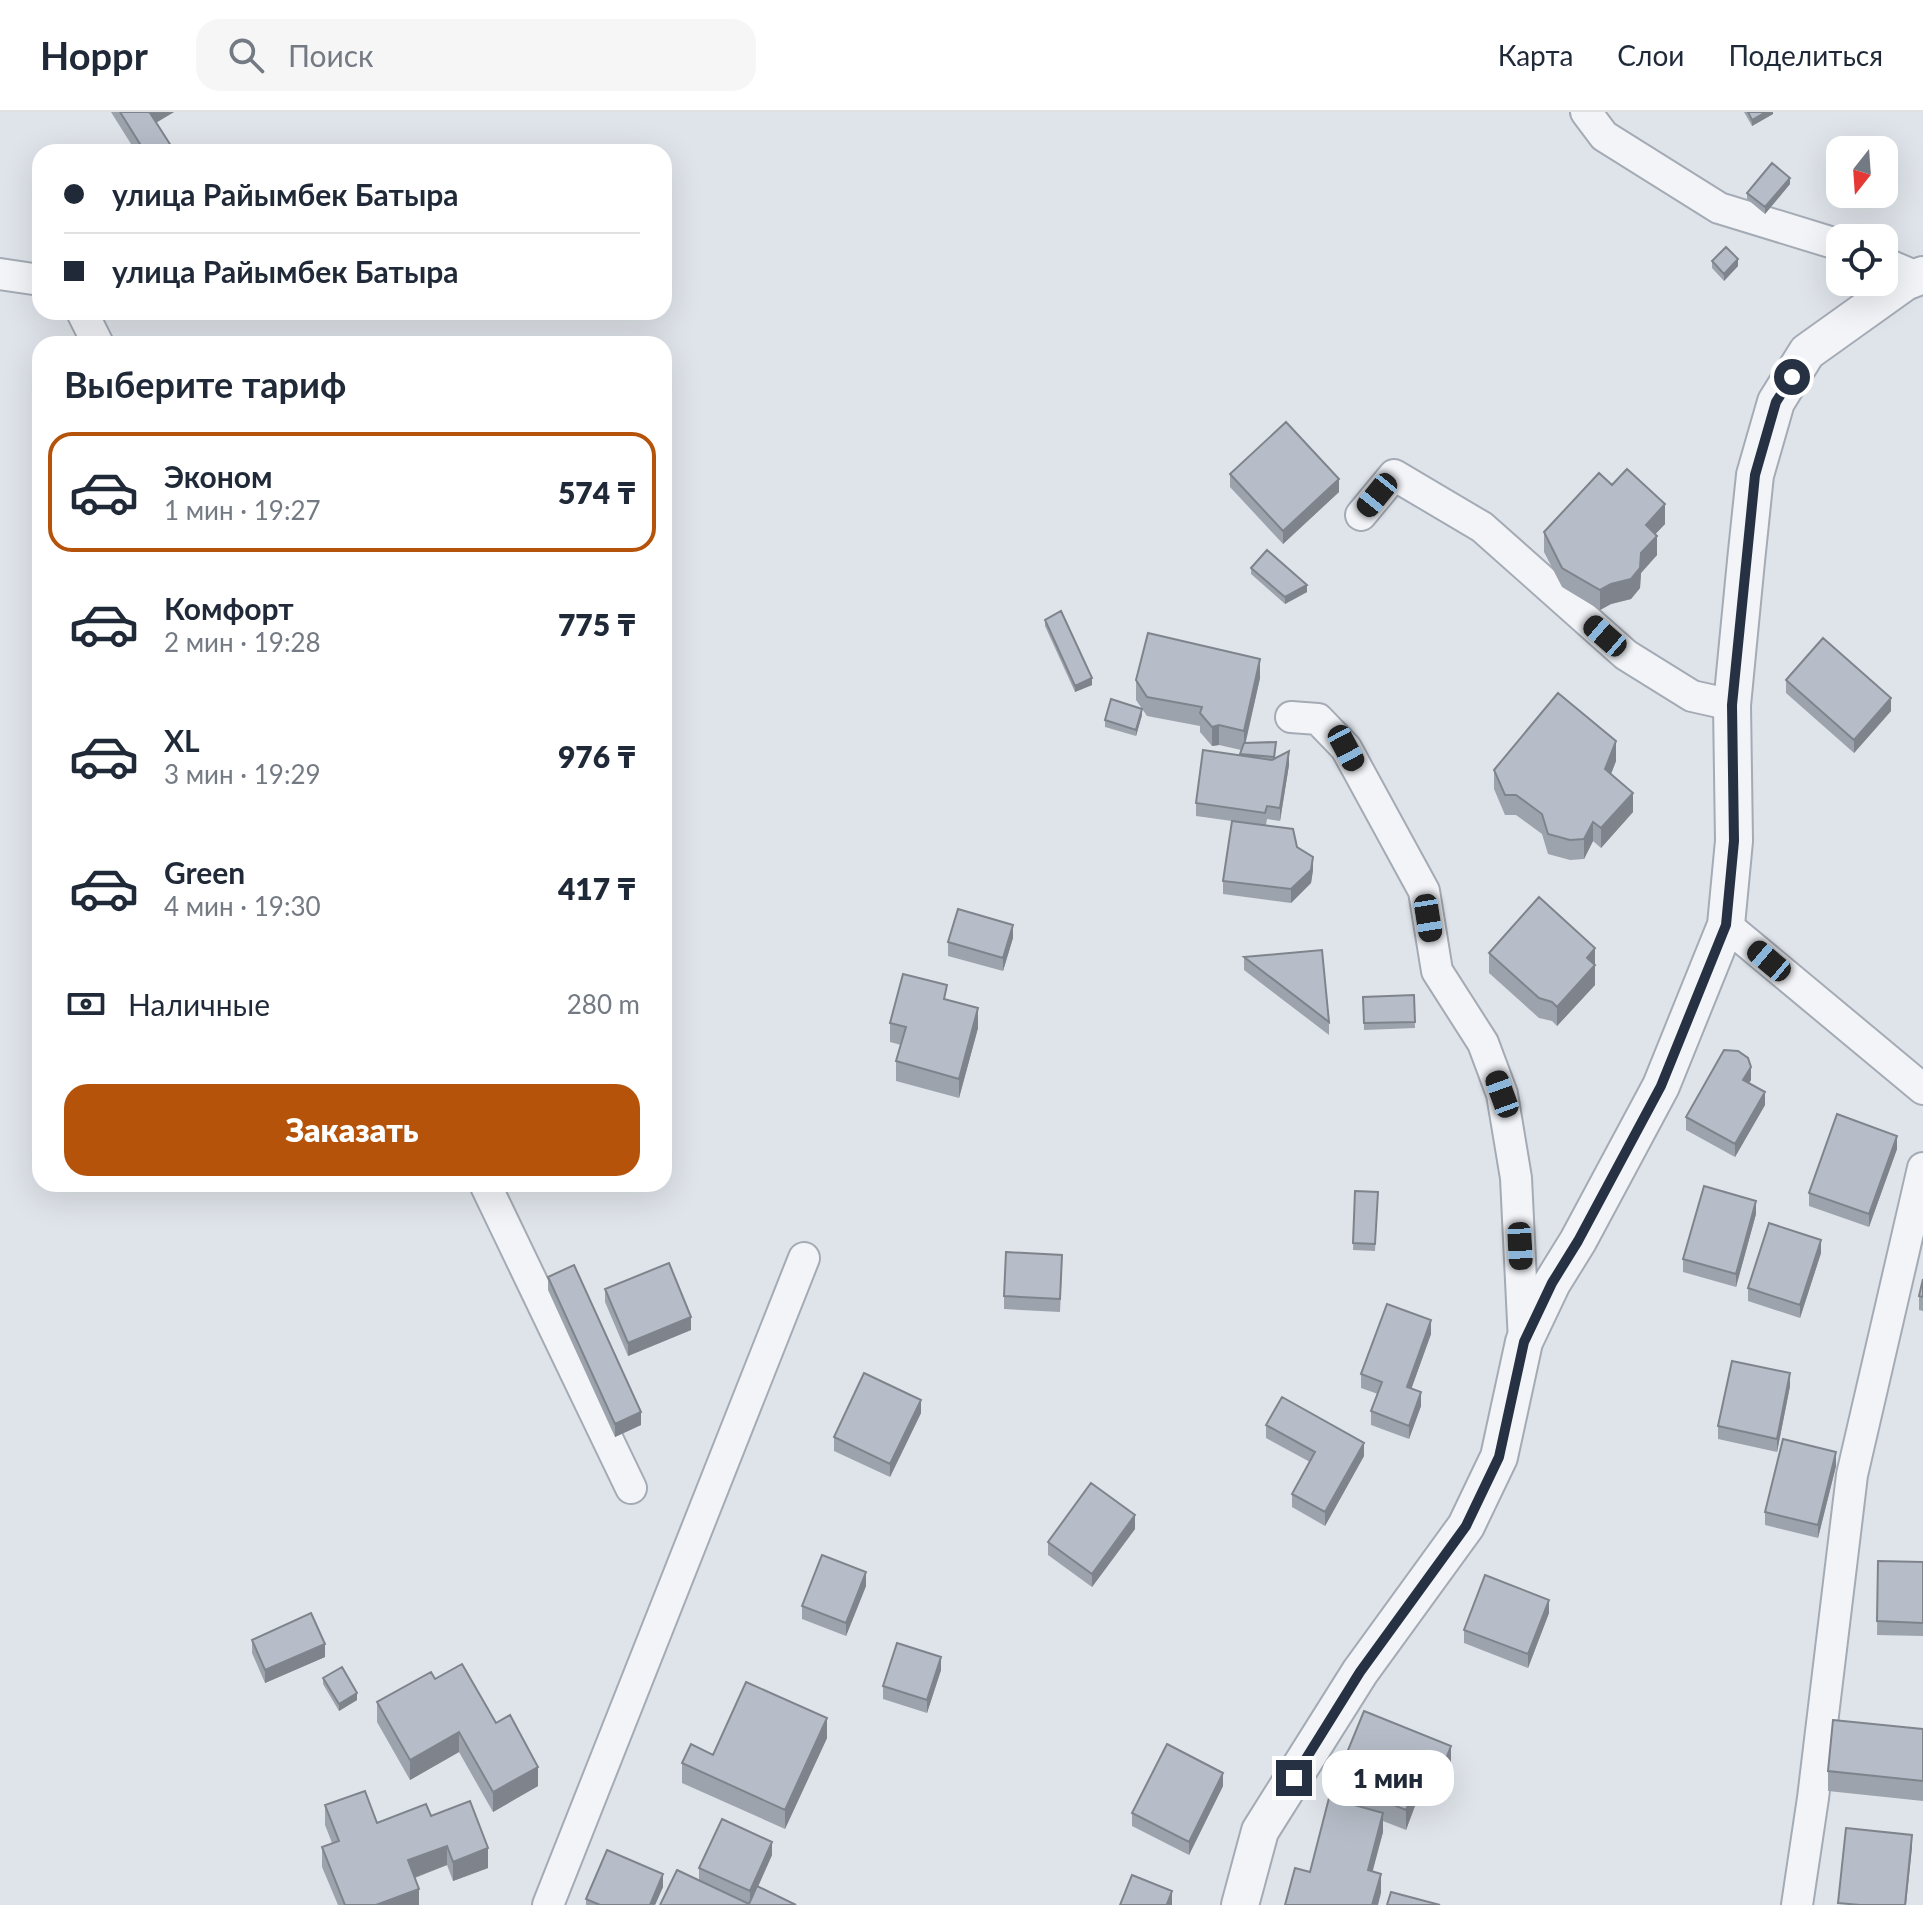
<!DOCTYPE html>
<html lang="ru">
<meta charset="utf-8">
<style>
:root{--surface:#fff;--page:#f6f6f7;--text:#1f2937;--muted:#747a83;--line:#e0e1e3;--accent:#b45309}
body{margin:0;font-family:Lato,sans-serif;background:var(--page);color:var(--text);height:100vh;display:flex;flex-direction:column;font-size:30px;white-space:nowrap}
*{box-sizing:border-box;margin:0}
p{font-size:26px;color:var(--muted)}
.icon{flex:none;width:44px;height:44px;fill:none;stroke:currentColor;stroke-width:2;stroke-linecap:round;stroke-linejoin:round}
.map{position:relative;flex:1;overflow:hidden}
.panel{position:absolute;left:32px;top:224px;width:640px;height:856px;display:flex;flex-direction:column;background:var(--surface);border-radius:24px;box-shadow:0 8px 32px #0002}
.panel>*{flex:none}
.guide{position:absolute;left:32px;top:32px;width:640px;height:176px;border-radius:24px;box-shadow:0 8px 32px #0002;display:grid;align-content:center;height:176px;padding:0 32px;background:var(--surface)}
.needle{width:52px;rotate:197deg}
.controls{position:absolute;left:1826px;top:24px;display:grid;gap:16px}
.controls a{display:grid;place-items:center;width:72px;height:72px;border-radius:16px;background:var(--surface);box-shadow:0 8px 32px #0002;font-size:40px}
.end{position:absolute;width:36px;height:36px;margin:-18px;border:10px solid #263243;background:#fff;box-shadow:0 0 0 4px #fff}
.from{border-radius:50%}
.bubble{position:absolute;height:56px;border-radius:24px;background:var(--surface);box-shadow:0 8px 32px #0002;font-size:26px;font-weight:800;line-height:56px;text-align:center}
.car{position:absolute;width:24px;height:48px;margin:-24px -12px;border-radius:10px;box-shadow:0 0 6px 2px #0007;background:linear-gradient(#222 24%,#8ab4d8 0 40%,#222 0 76%,#8ab4d8 0 86%,#222 0)}
.guide b{display:flex;align-items:center;gap:28px;height:76px;font-size:30px}
.guide b+b{border-top:2px solid var(--line)}
.guide i{width:20px;height:20px;background:var(--text)}
ul{padding:0;list-style:none}
li{display:flex;align-items:center;gap:24px;height:120px;margin:0 16px 12px;padding:0 16px;border:4px solid transparent;border-radius:24px}
li div{flex:1}
li b{display:block;font-size:30px}
li em{font-style:normal;font-weight:800}
li.selected{border-color:var(--accent)}
li>.icon{width:72px;height:72px;stroke-width:1.5}
h2{padding:0 32px;font-size:36px;line-height:96px}
.pay{display:flex;align-items:center;gap:20px;height:88px;padding:0 32px;font-size:30px}
.pay p{margin-inline-start:auto}
.button{display:flex;gap:16px;margin-top:auto;padding:16px 32px}
.button a{flex:1;height:92px;border-radius:24px;background:var(--accent);color:#fff;font-size:32px;font-weight:800;line-height:92px;text-align:center}
header{display:flex;align-items:center;gap:48px;box-sizing:border-box;height:112px;padding:0 40px;background:var(--surface);border-bottom:2px solid var(--line)}
header strong{font-size:38px}
nav{display:flex;gap:44px;margin-inline-start:auto;font-size:28px}
.search{width:560px;height:72px;background:var(--page);display:flex;align-items:center;gap:20px;box-sizing:border-box;padding:0 28px;border-radius:24px;color:var(--muted);font-size:30px}
.map>svg:first-child{display:block}
</style>
<header>
<strong>Hoppr</strong>
<div class="search"><svg class="icon" aria-label="search" viewBox="0 0 24 24"><circle cx="10" cy="10" r="6"/><path d="M15 15l6 6"/></svg>Поиск</div>
<nav><a>Карта</a><a>Слои</a><a>Поделиться</a></nav>
</header>
<div class="map">
<svg width="1923" height="1793" viewBox="0 0 1923 1793">
<rect width="100%" height="100%" fill="#dfe4ea"/>
<g fill="none" stroke-linecap="round" stroke-linejoin="round">
<g stroke="#a4abb5" stroke-width="34">
<path id="minor" d="M1586 0 1604 24 1719 96 1840 133
M1884 151 1917 165
M0 162 40 168
M82 200 98 232
M1361 403 1394 363 1482 415 1626 543 1692 584 1732 593
M1291 605 1318 607 1346 636 1424 779 1437 859 1483 931 1502 982 1516 1066 1524 1230
M1726 813 1923 977
M485 1072 631 1376
M548 1793 804 1146
M1797 1793 1813 1686 1852 1363 1923 1056"/>
</g>
<g stroke="#a4abb5" stroke-width="40">
<path id="tertiary" d="M1240 1793 1260 1719 1360 1560 1466 1414 1499 1345 1524 1230 1552 1171 1578 1129 1661 974 1726 813 1734 729 1732 593 1746 449 1755 363 1776 290 1807 240 1905 170 1923 163"/>
</g>
<use href="#minor" stroke="#f2f4f8" stroke-width="30"/>
<use href="#tertiary" stroke="#f2f4f8" stroke-width="36"/>
</g>
<path fill="#9da3ac" d="M111 0H174L156 11 175 40H136Z
M1744 0H1773V2L1752 14Z
M1790 72 1765 102 1747 87V81Z
M1712 149 1738 154 1724 169 1712 156Z
M1230 362 1339 380 1283 432 1230 375Z
M1612 373 1665 412 1655 422 1657 443 1641 461 1640 476 1631 487 1611 492 1600 498 1562 475 1544 440V420Z
M1251 456 1307 480 1285 492 1251 462Z
M1045 508 1092 573 1075 580 1045 514Z
M1260 566 1245 631 1276 630 1275 647 1289 653 1280 709 1267 707 1266 713 1297 735 1313 758 1311 771 1291 791 1223 782V769L1232 709 1196 704V691L1240 643 1241 638 1219 633 1212 634 1200 620V614L1147 604 1136 588V568Z
M1786 568 1891 599 1854 641 1786 581Z
M1142 603 1136 624 1105 615V608Z
M1616 649 1611 662 1633 700 1601 736 1593 729 1584 747 1570 748 1548 742 1542 722 1516 703H1505L1494 677V658Z
M1013 826 1003 859 948 844V830Z
M1595 836V873L1557 914 1552 909 1539 906 1489 861V841Z
M1244 845 1329 910V923L1244 858Z
M1414 883 1415 916 1364 918 1363 885Z
M947 888 978 916 959 986 896 969V949L901 933 890 930V911Z
M1751 968 1749 971 1765 993 1735 1045 1686 1018V1005Z
M1897 1037 1869 1115 1809 1094V1081Z
M1355 1079 1378 1080 1375 1139 1353 1138Z
M1756 1102 1736 1175 1683 1160V1147Z
M1821 1141 1800 1206 1748 1189V1176Z
M1062 1156 1060 1200 1004 1197V1184Z
M548 1165 641 1313 615 1325 548 1178Z
M1923 1167V1199L1919 1198V1184Z
M605 1177 691 1218 628 1244 605 1190Z
M1431 1222 1411 1277 1421 1294 1409 1327 1371 1313V1299L1378 1282 1361 1276V1262Z
M1790 1274 1777 1340 1718 1327V1314Z
M921 1301 890 1365 834 1339V1325Z
M1266 1313 1364 1344 1325 1414 1292 1395V1382L1310 1350 1266 1326Z
M1836 1354 1818 1426 1765 1413V1400Z
M1135 1417 1092 1475 1048 1443V1430Z
M1878 1449 1923 1450V1524L1877 1523Z
M866 1474 846 1524 802 1507V1494Z
M1549 1501 1528 1556 1464 1531V1518Z
M252 1528 325 1545 265 1571 252 1541Z
M941 1558 927 1601 883 1587V1574Z
M323 1566 357 1588 339 1599 323 1572Z
M435 1567 496 1611 538 1674 493 1700 459 1640 410 1668 377 1610V1590Z
M1923 1617V1689L1828 1679V1659Z
M827 1626 785 1717 682 1671V1651L713 1643Z
M1451 1634V1653L1440 1682 1422 1675 1406 1718 1383 1709V1720L1372 1759 1381 1781 1310 1760 1335 1688V1670Z
M1223 1674 1189 1743 1132 1714V1701Z
M325 1693 377 1711 431 1704 488 1756 453 1769 447 1753 415 1766 419 1793H338L322 1755V1735L332 1731 325 1713Z
M772 1743 758 1775 796 1793H660L699 1768V1756Z
M663 1775 655 1793H586V1787Z"/>
<path fill="#7f848c" d="M152 0H174L150 14V1Z
M1766 0H1773V2L1752 14V8Z
M1790 66V72L1765 102V95Z
M1738 147V154L1724 169V162Z
M144 200H157L144 206Z
M1339 367V380L1283 432V419Z
M1665 392V412L1646 432V413Z
M1657 424V443L1641 461 1640 476 1631 487 1611 492 1600 498V478L1641 441Z
M1307 473V480L1285 492V485Z
M1260 547V566L1244 638V619Z
M1092 566V573L1075 580V574Z
M1891 586V599L1854 641V628Z
M1142 597V603L1136 624V618Z
M1219 613V633L1212 634V615Z
M1616 629V649L1605 677V657Z
M1289 639V653L1280 709V696Z
M1633 681V700L1601 736V716Z
M1593 710V729L1584 747V727Z
M1313 745V758L1311 771 1291 791V777Z
M1013 813V826L1003 859V846Z
M1595 836V873L1557 914V895L1587 846Z
M978 896V916L959 986V967Z
M1751 955V968L1743 981V968Z
M1765 980V993L1735 1045V1032Z
M1897 1024V1037L1869 1115V1102Z
M1756 1089V1102L1736 1175V1162Z
M1821 1128V1141L1800 1206V1193Z
M691 1205V1218L628 1244V1231Z
M1431 1208V1222L1407 1289V1275Z
M1790 1261V1274L1777 1340V1327Z
M1421 1280V1294L1409 1327V1314Z
M921 1288V1301L890 1365V1352Z
M641 1300V1313L615 1325V1312Z
M1364 1331V1344L1325 1414V1400Z
M1836 1340V1354L1818 1426V1413Z
M1135 1403V1417L1092 1475V1462Z
M866 1460V1474L846 1524V1511Z
M1549 1488V1501L1528 1556V1542Z
M325 1532V1545L265 1571V1558Z
M941 1545V1558L927 1601V1588Z
M357 1581V1588L339 1599V1592Z
M827 1606V1626L785 1717V1698Z
M459 1620V1640L410 1668V1648Z
M1451 1634V1653L1440 1682V1662Z
M538 1655V1674L493 1700V1680Z
M1422 1655V1675L1406 1718V1698Z
M1223 1661V1674L1189 1743V1730Z
M1383 1701V1720L1368 1777V1758Z
M1912 1723V1736L1906 1793H1905Z
M772 1730V1743L750 1792V1779Z
M447 1734V1753L408 1768V1748Z
M488 1736V1756L453 1769V1750Z
M663 1762V1775L655 1793H650Z
M1381 1762V1781L1378 1793H1372Z
M419 1777V1793H376Z
M1172 1779V1793H1167Z"/>
<path fill="#b6bdc8" stroke="#7f848c" stroke-width="2" d="M120 0H152L150 1 175 40H145Z
M1748 0H1766L1752 8Z
M1772 51 1790 66 1765 95 1747 81Z
M1726 135 1738 147 1724 162 1712 149Z
M1286 310 1339 367 1283 419 1230 362Z
M1627 357 1665 392 1646 413 1657 424 1641 441 1640 456 1631 467 1611 472 1600 478 1562 456 1544 420 1599 361 1612 373Z
M1267 438 1307 473 1285 485 1251 456Z
M1061 499 1092 566 1075 574 1045 508Z
M1148 521 1260 547 1244 619 1219 613 1212 615 1200 601 1202 595 1147 585 1136 568Z
M1823 526 1891 586 1854 628 1786 568Z
M1558 581 1616 629 1605 657 1633 681 1601 716 1593 710 1584 727 1570 728 1548 722 1542 702 1516 683H1505L1494 658Z
M1111 587 1142 597 1136 618 1105 608Z
M1276 630 1274 645 1240 642 1244 631Z
M1203 638 1272 648 1289 639 1280 696 1267 694 1265 701 1196 691Z
M1232 709 1293 717 1297 735 1313 745 1311 758 1291 777 1223 769Z
M1539 785 1595 836 1587 846 1595 853 1557 895 1552 890 1539 886 1489 841Z
M958 797 1013 813 1003 846 948 830Z
M1322 838 1329 910 1244 845Z
M903 862 947 873 944 887 978 896 959 967 896 949 906 915 890 911Z
M1414 883 1415 910 1364 911 1363 885Z
M1724 938 1738 939 1748 946 1751 955 1743 968 1765 980 1735 1032 1686 1005Z
M1837 1002 1897 1024 1869 1102 1809 1081Z
M1704 1074 1756 1089 1736 1162 1683 1147Z
M1355 1079 1378 1080 1375 1132 1353 1131Z
M1769 1111 1821 1128 1800 1193 1748 1176Z
M1006 1140 1062 1143 1060 1187 1004 1184Z
M669 1151 691 1205 628 1231 605 1177Z
M574 1153 641 1300 615 1312 548 1165Z
M1923 1167V1185L1919 1184Z
M1387 1192 1431 1208 1407 1275 1421 1280 1409 1314 1371 1299 1382 1270 1361 1262Z
M1732 1249 1790 1261 1777 1327 1718 1314Z
M864 1261 921 1288 890 1352 834 1325Z
M1282 1285 1364 1331 1325 1400 1292 1382 1315 1340 1266 1313Z
M1783 1327 1836 1340 1818 1413 1765 1400Z
M1091 1371 1135 1403 1092 1462 1048 1430Z
M822 1443 866 1460 846 1511 802 1494Z
M1878 1449 1923 1450V1511L1877 1509Z
M1485 1463 1549 1488 1528 1542 1464 1518Z
M311 1501 325 1532 265 1558 252 1528Z
M897 1531 941 1545 927 1588 883 1574Z
M462 1552 496 1611 510 1603 538 1655 493 1680 459 1620 410 1648 377 1590 431 1560 435 1567Z
M342 1555 357 1581 339 1592 323 1566Z
M746 1570 827 1606 785 1698 682 1651 691 1632 713 1643Z
M1364 1599 1451 1634 1440 1662 1422 1655 1406 1698 1335 1670Z
M1833 1608 1923 1617V1669L1828 1659Z
M1167 1632 1223 1661 1189 1730 1132 1701Z
M365 1679 377 1711 426 1692 431 1704 470 1689 488 1736 453 1750 447 1734 408 1748 419 1777 376 1793H345L322 1735 339 1729 325 1693Z
M1329 1686 1383 1701 1368 1758 1381 1762 1372 1793H1285L1295 1756 1310 1760Z
M722 1707 772 1730 750 1779 699 1756Z
M1846 1716 1912 1723 1905 1793H1860L1838 1791Z
M607 1738 663 1762 650 1793H600L586 1787Z
M677 1758 749 1792 757 1774 796 1793H660Z
M1132 1763 1172 1779 1167 1792 1171 1793H1120Z
M1391 1780 1440 1793H1387Z"/>
<g fill="none" stroke-linecap="round" stroke-linejoin="round">
<path stroke="#263243" stroke-width="10" d="M1294 1666 1360 1560 1466 1414 1499 1345 1524 1230 1552 1171 1578 1129 1661 974 1726 813 1734 729 1732 593 1755 363 1776 290 1792 265"/>
</g>
</svg>
<div class="controls">
<a><svg class="needle" viewBox="-14 -14 28 28"><path d="M0-13l5 13h-10z" fill="#e53935"/><path d="M0 13l5-13h-10z" fill="#747a83"/></svg></a>
<a><svg class="icon" aria-label="locate" viewBox="0 0 24 24"><circle cx="12" cy="12" r="6"/><path d="M12 2v4M12 18v4M2 12h4M18 12h4"/></svg></a>
</div>
<i class="end from" style="left:1792px;top:265px"></i>
<i class="end" style="left:1294px;top:1666px"></i>
<div class="bubble" style="left:1322px;top:1638px;width:132px">1 мин</div>
<i class="car" style="left:1377px;top:383px;rotate:219deg"></i>
<i class="car" style="left:1605px;top:524px;rotate:311deg"></i>
<i class="car" style="left:1346px;top:636px;rotate:152deg"></i>
<i class="car" style="left:1428px;top:806px;rotate:171deg"></i>
<i class="car" style="left:1769px;top:849px;rotate:310deg"></i>
<i class="car" style="left:1502px;top:982px;rotate:340deg"></i>
<i class="car" style="left:1520px;top:1134px;rotate:177deg"></i>
<div class="guide">
<b><i class="from"></i>улица Райымбек Батыра</b>
<b><i></i>улица Райымбек Батыра</b>
</div>
<section class="panel">
<h2>Выберите тариф</h2>
<ul>
<li class="selected"><svg class="icon" aria-label="car" viewBox="0 0 24 24"><path d="M5 17H2v-5l4-1 3-4h7l3 4 3 1v5h-3M9 17h6M6 11h13"/><circle cx="7" cy="17" r="2"/><circle cx="17" cy="17" r="2"/></svg><div><b>Эконом</b><p>1 мин · 19:27</p></div><em>574 ₸</em></li>
<li><svg class="icon" aria-label="car" viewBox="0 0 24 24"><path d="M5 17H2v-5l4-1 3-4h7l3 4 3 1v5h-3M9 17h6M6 11h13"/><circle cx="7" cy="17" r="2"/><circle cx="17" cy="17" r="2"/></svg><div><b>Комфорт</b><p>2 мин · 19:28</p></div><em>775 ₸</em></li>
<li><svg class="icon" aria-label="car" viewBox="0 0 24 24"><path d="M5 17H2v-5l4-1 3-4h7l3 4 3 1v5h-3M9 17h6M6 11h13"/><circle cx="7" cy="17" r="2"/><circle cx="17" cy="17" r="2"/></svg><div><b>XL</b><p>3 мин · 19:29</p></div><em>976 ₸</em></li>
<li><svg class="icon" aria-label="car" viewBox="0 0 24 24"><path d="M5 17H2v-5l4-1 3-4h7l3 4 3 1v5h-3M9 17h6M6 11h13"/><circle cx="7" cy="17" r="2"/><circle cx="17" cy="17" r="2"/></svg><div><b>Green</b><p>4 мин · 19:30</p></div><em>417 ₸</em></li>
</ul>
<div class="pay"><svg class="icon" aria-label="cash" viewBox="0 0 24 24"><path d="M3 7h18v10H3z"/><circle cx="12" cy="12" r="2"/></svg>Наличные<p>280 m</p></div>
<div class="button"><a>Заказать</a></div>
</section>
</div>
